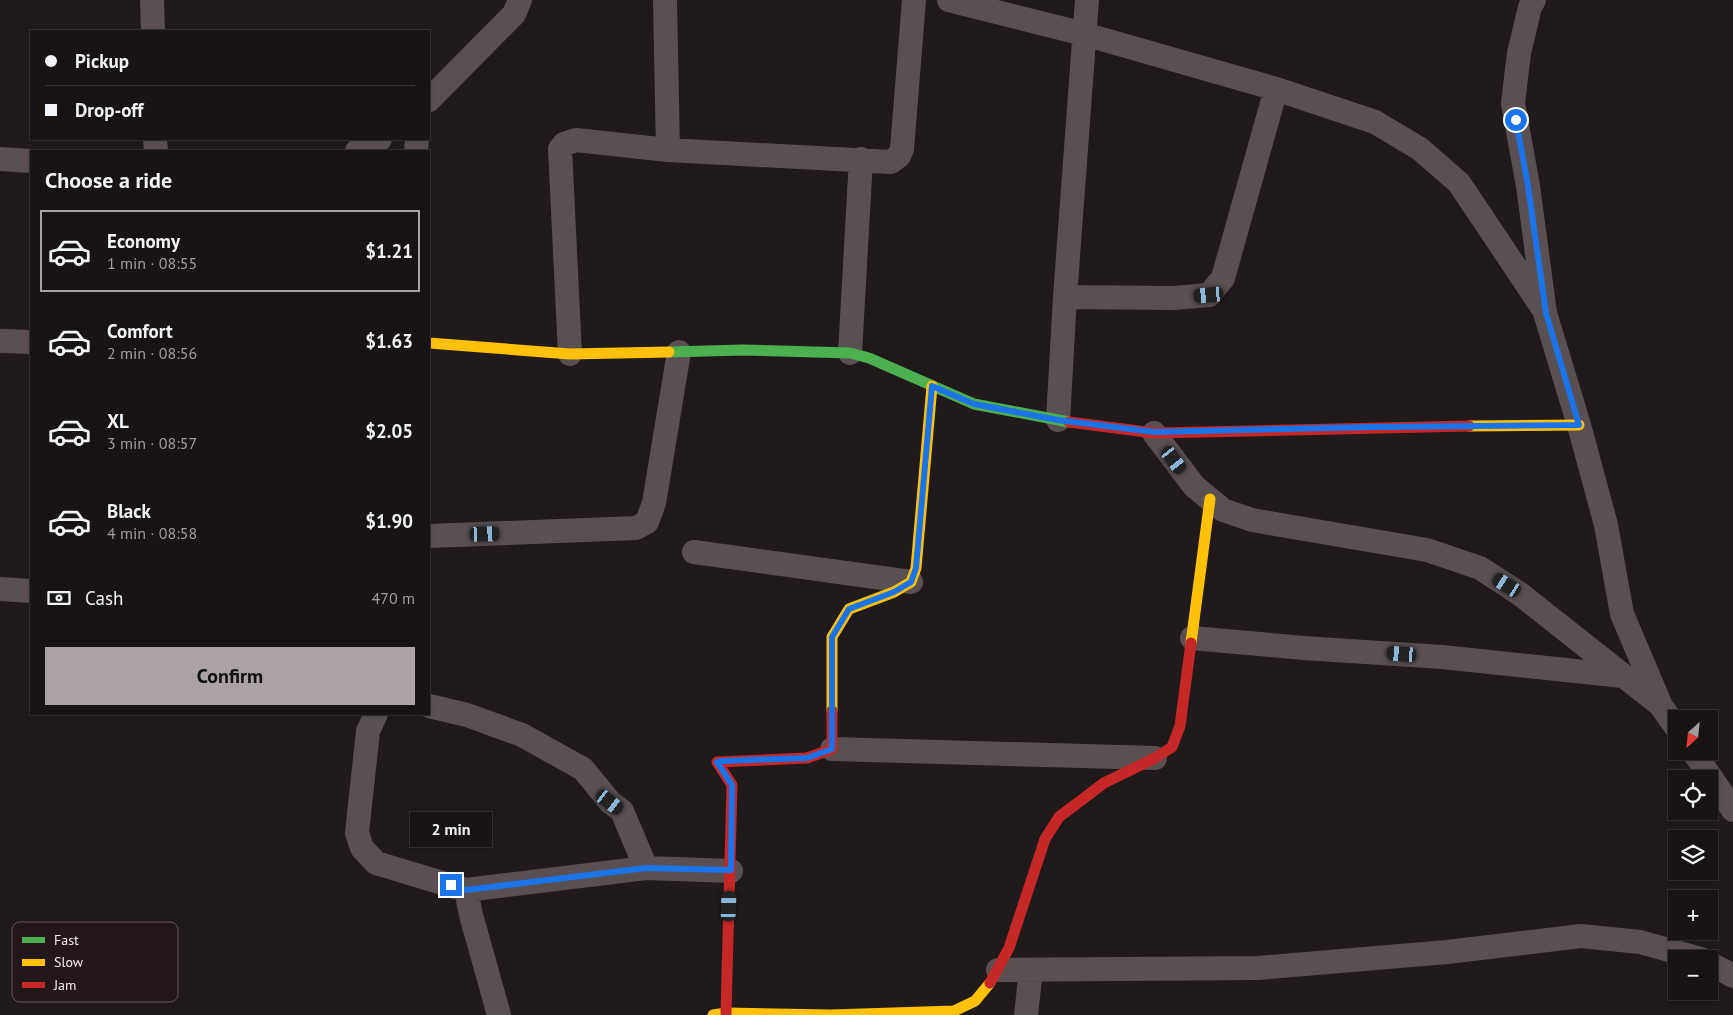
<!DOCTYPE html>
<meta charset="utf-8">
<style>
:root{--surface:#181414;--page:#252122;--text:#f1f3f6;--muted:#9f9ea0;--line:#363334;--accent:#aaa2a4}
body{margin:0;font-family:"PT Sans",sans-serif;background:var(--page);color:var(--text);height:100vh;display:flex;flex-direction:column;font-size:19px;white-space:nowrap}
*{box-sizing:border-box;margin:0}
p{font-size:16px;color:var(--muted)}
.icon{flex:none;width:28px;height:28px;fill:none;stroke:currentColor;stroke-width:2;stroke-linecap:round;stroke-linejoin:round}
.map{position:relative;flex:1;overflow:hidden}
.side{position:absolute;left:30px;top:150px;width:400px;height:565px;display:flex;flex-direction:column;background:var(--surface);border-radius:0px;box-shadow:0 1px 4px #0004,0 0 0 1px var(--line)}
.side>*{flex:none}
.guide{position:absolute;left:30px;top:30px;width:400px;height:110px;border-radius:0px;box-shadow:0 1px 4px #0004,0 0 0 1px var(--line);display:grid;align-content:center;height:110px;padding:0 15px;background:var(--surface)}
.needle{width:32px;rotate:207deg}
.buttons{position:absolute;left:1668px;top:710px;display:grid;gap:10px}
.buttons a{display:grid;place-items:center;width:50px;height:50px;border-radius:0px;background:var(--surface);box-shadow:0 1px 4px #0004,0 0 0 1px var(--line);font-size:25px}
.end{position:absolute;width:22px;height:22px;margin:-11px;border:6px solid #1a73e8;background:#fff;box-shadow:0 0 0 2px #fff}
.from{border-radius:50%}
.bubble{position:absolute;height:35px;border-radius:0px;background:var(--surface);box-shadow:0 1px 4px #0004,0 0 0 1px var(--line);font-size:16px;font-weight:800;line-height:35px;text-align:center}
.car{position:absolute;width:15px;height:30px;margin:-15px -8px;border-radius:6px;box-shadow:0 0 4px 1px #0007;background:linear-gradient(#222 24%,#8ab4d8 0 40%,#222 0 76%,#8ab4d8 0 86%,#222 0)}
.guide b{display:flex;align-items:center;gap:18px;height:48px;font-size:19px}
.guide b+b{border-top:1px solid var(--line)}
.guide i{width:12px;height:12px;background:var(--text)}
ul{padding:0;list-style:none}
li{display:flex;align-items:center;gap:15px;height:82px;margin:0 10px 8px;padding:0 5px;border:2px solid transparent;border-radius:0px}
li div{flex:1}
li b{display:block;font-size:19px}
li em{font-style:normal;font-weight:800}
li.active{border-color:var(--accent)}
li>.icon{width:45px;height:45px;stroke-width:1.5}
h2{padding:0 15px;font-size:22px;line-height:60px}
.pay{display:flex;align-items:center;gap:12px;height:55px;padding:0 15px;font-size:19px}
.pay p{margin-inline-start:auto}
.primary-button{display:flex;gap:10px;margin-top:auto;padding:10px 15px}
.primary-button a{flex:1;height:58px;border-radius:0px;background:var(--accent);color:#111;font-size:20px;font-weight:800;line-height:58px;text-align:center}
.map>svg:first-child{display:block}
</style>
<div class="map">
<svg width="1733" height="1015" viewBox="0 0 1733 1015">
<rect width="100%" height="100%" fill="#201a1b"/>
<g fill="none" stroke-linecap="round" stroke-linejoin="round">
<path stroke="#5a5052" stroke-width="24" d="M152 0 153 31
M665 0 668 150
M949 0 1084 34 1276 89 1375 122 1420 149 1459 183 1542 307
M1534 0 1530 7 1519 53 1513 103 1528 186 1545 313 1579 425 1606 525 1622 614 1661 706 1676 727
M429 100 514 14 520 0
M155 139 156 151
M357 151 380 139
M416 151 417 139
M0 159 31 161
M1065 297 1174 298 1209 295 1223 278 1276 89
M0 341 31 342
M850 353 861 159
M570 354 560 149 564 144 576 140 668 150 891 162 899 156 902 149 914 0
M1058 420 1065 297 1087 0
M1154 433 1194 486 1223 510 1252 520 1427 550 1480 568 1520 594 1658 703
M429 536 636 528 647 522 654 503 679 352
M694 552 911 582
M0 589 31 591
M1192 638 1304 648 1442 657 1623 676
M429 706 467 715 522 735 583 769 610 802 622 811 646 868
M376 714 368 731 357 833 362 848 376 863 466 890 646 868 731 871
M832 749 1155 758
M1693 751 1733 810
M466 890 471 915 499 1015
M1709 963 1733 976
M998 970 1258 968 1447 952 1581 936 1640 942 1701 959
M1026 1015 1031 970"/>
<path stroke="#4caf50" stroke-width="11" d="M669 352 743 350 850 353 869 358 974 404 1069 422"/>
<path stroke="#ffc107" stroke-width="11" d="M429 343 570 354 669 352
M1469 426 1579 425
M1191 643 1210 499
M832 711V637L849 609 894 592 911 582 916 568 932 386
M713 1015 726 1013 831 1015 954 1011 975 1001 990 983"/>
<path stroke="#c62828" stroke-width="11" d="M1069 422 1154 433 1469 426
M990 983 1009 948 1045 839 1059 817 1104 783 1155 758 1172 747 1180 726 1191 643
M726 1013 732 785 717 762 807 758 832 749V711"/>
</g>
<g fill="none" stroke-linecap="round" stroke-linejoin="round">
<path stroke="#1a73e8" stroke-width="6" d="M451 885 466 890 646 868 731 870 732 785 717 762 722 761 807 758 832 749V637L849 609 894 592 911 582 916 568 932 386 974 404 1058 420 1154 432 1373 427 1579 425 1546 313 1528 186 1516 120"/>
</g>
<rect x="12" y="922" width="166" height="80" rx="8" fill="#23171a" stroke="#625759" stroke-width="1"/>
<rect x="22" y="937" width="23" height="6" fill="#4caf50"/>
<rect x="22" y="959" width="23" height="7" fill="#ffc107"/>
<rect x="22" y="982" width="23" height="6" fill="#c62828"/>
<g font-size="14" fill="#f4ebed">
<text x="54" y="945">Fast</text>
<text x="54" y="967">Slow</text>
<text x="54" y="990">Jam</text>
</g>
</svg>
<div class="buttons">
<a><svg class="needle" viewBox="-14 -14 28 28"><path d="M0-13l5 13h-10z" fill="#e53935"/><path d="M0 13l5-13h-10z" fill="#9f9ea0"/></svg></a>
<a><svg class="icon" aria-label="locate" viewBox="0 0 24 24"><circle cx="12" cy="12" r="6"/><path d="M12 2v4M12 18v4M2 12h4M18 12h4"/></svg></a>
<a><svg class="icon" aria-label="layers" viewBox="0 0 24 24"><path d="M12 4l9 5-9 5-9-5zM3 14l9 5 9-5"/></svg></a>
<a>+</a>
<a>−</a>
</div>
<i class="end from" style="left:1516px;top:120px"></i>
<i class="end" style="left:451px;top:885px"></i>
<div class="bubble" style="left:410px;top:812px;width:82px">2 min</div>
<i class="car" style="left:1209px;top:295px;rotate:265deg"></i>
<i class="car" style="left:1174px;top:460px;rotate:143deg"></i>
<i class="car" style="left:485px;top:534px;rotate:88deg"></i>
<i class="car" style="left:1507px;top:585px;rotate:302deg"></i>
<i class="car" style="left:1402px;top:654px;rotate:274deg"></i>
<i class="car" style="left:610px;top:802px;rotate:128deg"></i>
<i class="car" style="left:729px;top:906px;rotate:2deg"></i>
<div class="guide">
<b><i class="from"></i>Pickup</b>
<b><i></i>Drop-off</b>
</div>
<section class="side">
<h2>Choose a ride</h2>
<ul>
<li class="active"><svg class="icon" aria-label="car" viewBox="0 0 24 24"><path d="M5 17H2v-5l4-1 3-4h7l3 4 3 1v5h-3M9 17h6M6 11h13"/><circle cx="7" cy="17" r="2"/><circle cx="17" cy="17" r="2"/></svg><div><b>Economy</b><p>1 min · 08:55</p></div><em>$1.21</em></li>
<li><svg class="icon" aria-label="car" viewBox="0 0 24 24"><path d="M5 17H2v-5l4-1 3-4h7l3 4 3 1v5h-3M9 17h6M6 11h13"/><circle cx="7" cy="17" r="2"/><circle cx="17" cy="17" r="2"/></svg><div><b>Comfort</b><p>2 min · 08:56</p></div><em>$1.63</em></li>
<li><svg class="icon" aria-label="car" viewBox="0 0 24 24"><path d="M5 17H2v-5l4-1 3-4h7l3 4 3 1v5h-3M9 17h6M6 11h13"/><circle cx="7" cy="17" r="2"/><circle cx="17" cy="17" r="2"/></svg><div><b>XL</b><p>3 min · 08:57</p></div><em>$2.05</em></li>
<li><svg class="icon" aria-label="car" viewBox="0 0 24 24"><path d="M5 17H2v-5l4-1 3-4h7l3 4 3 1v5h-3M9 17h6M6 11h13"/><circle cx="7" cy="17" r="2"/><circle cx="17" cy="17" r="2"/></svg><div><b>Black</b><p>4 min · 08:58</p></div><em>$1.90</em></li>
</ul>
<div class="pay"><svg class="icon" aria-label="cash" viewBox="0 0 24 24"><path d="M3 7h18v10H3z"/><circle cx="12" cy="12" r="2"/></svg>Cash<p>470 m</p></div>
<div class="primary-button"><a>Confirm</a></div>
</section>
</div>
